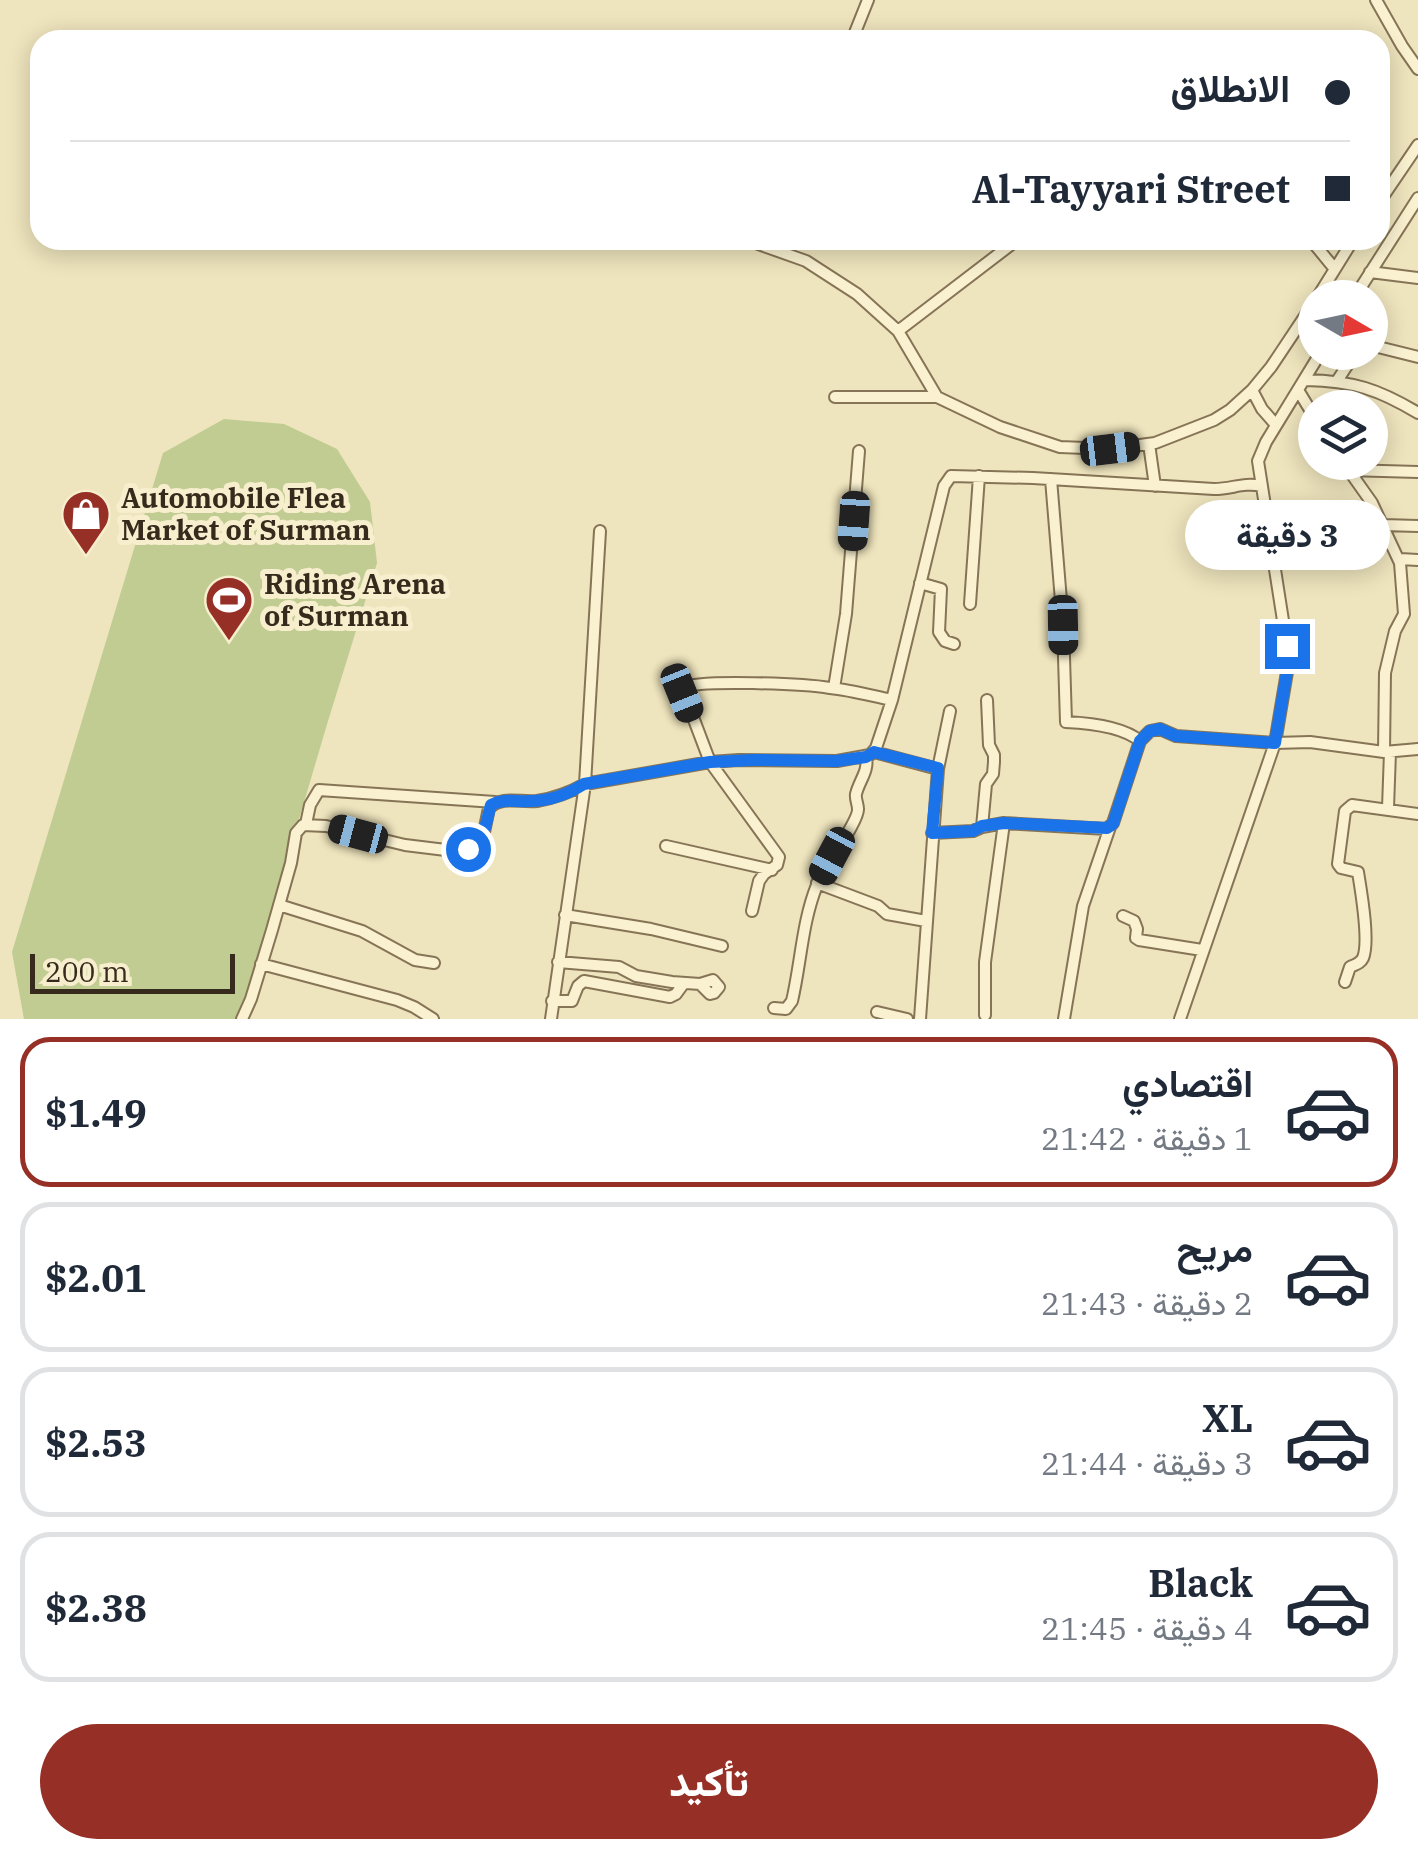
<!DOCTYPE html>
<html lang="ar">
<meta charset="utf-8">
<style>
:root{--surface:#fff;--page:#f6f6f7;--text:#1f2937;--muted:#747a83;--line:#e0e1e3;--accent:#962f25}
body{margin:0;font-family:"IBM Plex Serif",Vazirmatn,serif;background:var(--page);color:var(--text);direction:rtl;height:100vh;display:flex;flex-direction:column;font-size:38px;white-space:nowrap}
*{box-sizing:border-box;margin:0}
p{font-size:32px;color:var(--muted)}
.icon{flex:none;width:55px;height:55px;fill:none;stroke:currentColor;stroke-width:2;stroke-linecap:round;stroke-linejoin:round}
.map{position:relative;height:1019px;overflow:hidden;direction:ltr}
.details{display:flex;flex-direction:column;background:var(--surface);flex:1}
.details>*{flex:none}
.hud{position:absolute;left:30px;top:30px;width:1360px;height:220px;border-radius:30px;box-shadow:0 5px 25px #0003;direction:rtl;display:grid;align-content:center;height:220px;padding:0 40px;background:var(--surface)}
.needle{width:65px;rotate:99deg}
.buttons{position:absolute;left:1298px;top:280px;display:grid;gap:20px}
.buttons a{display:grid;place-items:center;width:90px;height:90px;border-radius:50%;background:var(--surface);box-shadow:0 5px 25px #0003;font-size:50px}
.scale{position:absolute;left:30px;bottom:25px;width:205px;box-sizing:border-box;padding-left:10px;border:5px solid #352a1b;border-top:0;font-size:28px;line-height:35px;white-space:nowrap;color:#352a1b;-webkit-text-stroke:8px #f6eecd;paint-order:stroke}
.end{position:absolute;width:45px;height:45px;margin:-22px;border:12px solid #1a73e8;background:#fff;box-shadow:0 0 0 5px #fff}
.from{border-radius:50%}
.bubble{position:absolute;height:70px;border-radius:35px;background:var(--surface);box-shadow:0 5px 25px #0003;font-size:32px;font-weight:800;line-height:70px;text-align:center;direction:rtl}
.car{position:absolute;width:30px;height:60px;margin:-30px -15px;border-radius:12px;box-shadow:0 0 8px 2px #0007;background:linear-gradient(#222 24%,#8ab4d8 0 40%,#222 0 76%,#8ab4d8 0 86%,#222 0)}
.hud b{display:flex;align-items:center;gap:35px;height:95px;font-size:38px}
.hud b+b{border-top:2px solid var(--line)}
.hud i{width:25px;height:25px;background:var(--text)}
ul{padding:18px 0 0;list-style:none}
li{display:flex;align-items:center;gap:30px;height:150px;margin:0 20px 15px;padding:0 20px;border:5px solid var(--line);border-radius:30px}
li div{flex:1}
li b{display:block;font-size:38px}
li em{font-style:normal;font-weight:800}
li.active{border-color:var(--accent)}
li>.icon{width:90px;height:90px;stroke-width:1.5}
.action{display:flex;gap:20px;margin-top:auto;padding:20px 40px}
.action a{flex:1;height:115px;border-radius:60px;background:var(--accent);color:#fff;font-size:40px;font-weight:800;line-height:115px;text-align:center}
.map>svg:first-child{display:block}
</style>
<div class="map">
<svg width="1418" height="1019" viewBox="0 0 1418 1019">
<rect width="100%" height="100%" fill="#eee4bd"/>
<path fill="#c0cc91" d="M224 419 284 424 337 449 370 502 377 563 328 721 244 1005 237 1019H24L12 952 163 453Z"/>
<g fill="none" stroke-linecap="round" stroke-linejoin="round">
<g stroke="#867456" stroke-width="14">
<path id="minor" d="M1376 0 1402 46 1418 69
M852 40 868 0
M1380 201 1418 145
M747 240 806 261 857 294 898 331 937 397
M1311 240 1334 268
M1370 272 1418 278
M1317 298 1353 240
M1354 298 1418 198
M898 331 1017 240
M1370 345 1418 357
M1306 380C1353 381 1378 389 1418 413
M1337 381 1356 352
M1252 390 1262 409 1276 425
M1298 390 1315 418
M835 397H937L1000 427 1060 447 1110 449 1155 443 1214 420 1230 410 1252 390 1271 367 1315 301
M1149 444 1155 486
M1343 462 1372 503 1400 563 1404 614 1395 631 1385 673 1384 752
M1347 470 1418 472
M1051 479 1063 625 1066 722C1088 723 1122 726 1140 741
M1383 525 1418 526
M1400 559 1418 560
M920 583 941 589 939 632 945 641 954 644
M970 604 979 476
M834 688 846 614 859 451
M874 752 938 769 920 1019
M938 769 950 711
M1388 808 1390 752
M306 824 310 805 319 790 495 802
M982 827 986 784 993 774 994 762V755L989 745 987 700
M932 833 973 831 982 827 1004 823 1107 829 1113 823 1140 741 1150 731 1160 729 1176 736 1275 743 1310 742 1384 752 1418 749
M666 846 772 870
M817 883 878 906 887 914 926 921
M279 905 362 931 415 960 434 963
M752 911 759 881 764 874 777 865 779 857 710 762 682 688C698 679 806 684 830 688 851 690 872 696 892 700
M565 915 651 929 722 946
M1123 916 1134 921 1137 929 1136 938 1139 940 1202 950
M558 962 619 967 636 976 672 982 700 984 713 980 719 987 714 993 710 994 700 984
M261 964 397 1000 414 1007 433 1019
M1345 982 1350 967C1356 964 1360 964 1363 958 1370 941 1361 891 1358 872L1341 868 1338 864 1345 811 1352 805 1418 814
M552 1001H572L578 986 584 981 670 997 676 994 684 983
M774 1008 786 1009 792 1001C801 963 802 922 817 885 824 868 859 821 858 809 858 804 855 799 856 794 859 781 869 771 866 757
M877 1012 907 1019
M985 1015V962L1004 823
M242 1019 251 999 272 930 291 863 296 833 303 825 326 826 405 845 462 852 473 846 483 837 489 808C503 795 520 803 537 801 555 798 569 793 585 784L710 762 739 760 837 761 870 755 876 748 892 700 944 486 951 476 1033 478 1214 489C1233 489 1242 482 1262 486
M551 1019 585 784 600 531
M1064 1019 1083 906 1110 827
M1180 1019 1275 743 1288 666 1287 646 1258 461 1266 442 1321 352"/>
</g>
<use href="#minor" stroke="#f9f1d0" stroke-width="10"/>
</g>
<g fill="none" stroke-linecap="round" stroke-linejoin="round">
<path stroke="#1a73e8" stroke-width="12" d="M468 849C487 838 485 824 491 805 504 798 516 802 531 801 550 801 568 794 584 784L710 762 754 760 836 761 866 757 874 752 938 768 932 833 973 831 982 826 1004 823 1107 828 1113 824 1140 741 1150 731 1160 729 1176 736 1275 743 1288 666 1287 646"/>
</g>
<defs>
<g id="shop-pin" transform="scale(2.5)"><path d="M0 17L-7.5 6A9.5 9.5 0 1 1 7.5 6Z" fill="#962f25" stroke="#f6eecd"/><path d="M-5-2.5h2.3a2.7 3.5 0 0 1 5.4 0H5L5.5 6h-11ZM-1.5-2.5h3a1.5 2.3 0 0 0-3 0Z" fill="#fff"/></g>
<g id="stadium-pin" transform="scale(2.5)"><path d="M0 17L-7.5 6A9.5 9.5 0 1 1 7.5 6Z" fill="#962f25" stroke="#f6eecd"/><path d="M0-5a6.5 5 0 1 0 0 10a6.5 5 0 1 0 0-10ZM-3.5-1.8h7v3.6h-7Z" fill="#fff"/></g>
</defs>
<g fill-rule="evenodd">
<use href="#shop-pin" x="86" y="514"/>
<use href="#stadium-pin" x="229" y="600"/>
</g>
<g text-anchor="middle" stroke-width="10" stroke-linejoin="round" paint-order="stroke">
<g font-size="28" font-weight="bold" fill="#352a1b" stroke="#f6eecd" text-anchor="start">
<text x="121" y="508">Automobile Flea<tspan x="121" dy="32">Market of Surman</tspan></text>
<text x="264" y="594">Riding Arena<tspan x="264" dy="32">of Surman</tspan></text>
</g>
</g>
</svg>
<div class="buttons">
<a><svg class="needle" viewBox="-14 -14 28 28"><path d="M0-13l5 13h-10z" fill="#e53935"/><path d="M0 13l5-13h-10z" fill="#747a83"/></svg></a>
<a><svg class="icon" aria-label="layers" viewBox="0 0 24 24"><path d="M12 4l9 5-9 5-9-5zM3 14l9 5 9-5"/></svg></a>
</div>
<div class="scale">200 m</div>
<i class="end from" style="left:468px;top:849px"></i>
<i class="end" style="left:1287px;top:646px"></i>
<div class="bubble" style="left:1185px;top:500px;width:205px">3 دقيقة</div>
<i class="car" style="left:1110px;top:449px;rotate:83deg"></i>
<i class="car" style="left:854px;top:521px;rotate:184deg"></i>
<i class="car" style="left:1063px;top:625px;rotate:179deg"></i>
<i class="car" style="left:682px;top:693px;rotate:158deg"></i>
<i class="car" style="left:358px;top:834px;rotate:285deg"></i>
<i class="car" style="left:832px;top:856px;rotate:208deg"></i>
<div class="hud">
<b><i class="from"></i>الانطلاق</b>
<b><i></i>Al-Tayyari Street</b>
</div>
</div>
<section class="details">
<ul>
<li class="active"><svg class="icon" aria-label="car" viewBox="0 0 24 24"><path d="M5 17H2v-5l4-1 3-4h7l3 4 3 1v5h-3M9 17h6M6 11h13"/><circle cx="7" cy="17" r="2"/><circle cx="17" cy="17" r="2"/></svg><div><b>اقتصادي</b><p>1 دقيقة · 21:42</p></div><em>$1.49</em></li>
<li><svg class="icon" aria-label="car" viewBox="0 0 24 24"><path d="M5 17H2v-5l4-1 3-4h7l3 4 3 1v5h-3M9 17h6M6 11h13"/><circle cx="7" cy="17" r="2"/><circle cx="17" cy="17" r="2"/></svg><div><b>مريح</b><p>2 دقيقة · 21:43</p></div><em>$2.01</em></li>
<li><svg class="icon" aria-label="car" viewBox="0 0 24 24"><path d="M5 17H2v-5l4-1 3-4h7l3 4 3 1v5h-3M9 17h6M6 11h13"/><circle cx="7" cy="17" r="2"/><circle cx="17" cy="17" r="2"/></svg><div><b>XL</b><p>3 دقيقة · 21:44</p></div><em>$2.53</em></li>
<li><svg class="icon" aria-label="car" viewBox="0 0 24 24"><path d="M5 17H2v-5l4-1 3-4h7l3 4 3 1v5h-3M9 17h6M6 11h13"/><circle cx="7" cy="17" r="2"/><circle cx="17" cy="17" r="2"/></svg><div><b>Black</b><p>4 دقيقة · 21:45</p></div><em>$2.38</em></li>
</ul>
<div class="action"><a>تأكيد</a></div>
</section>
